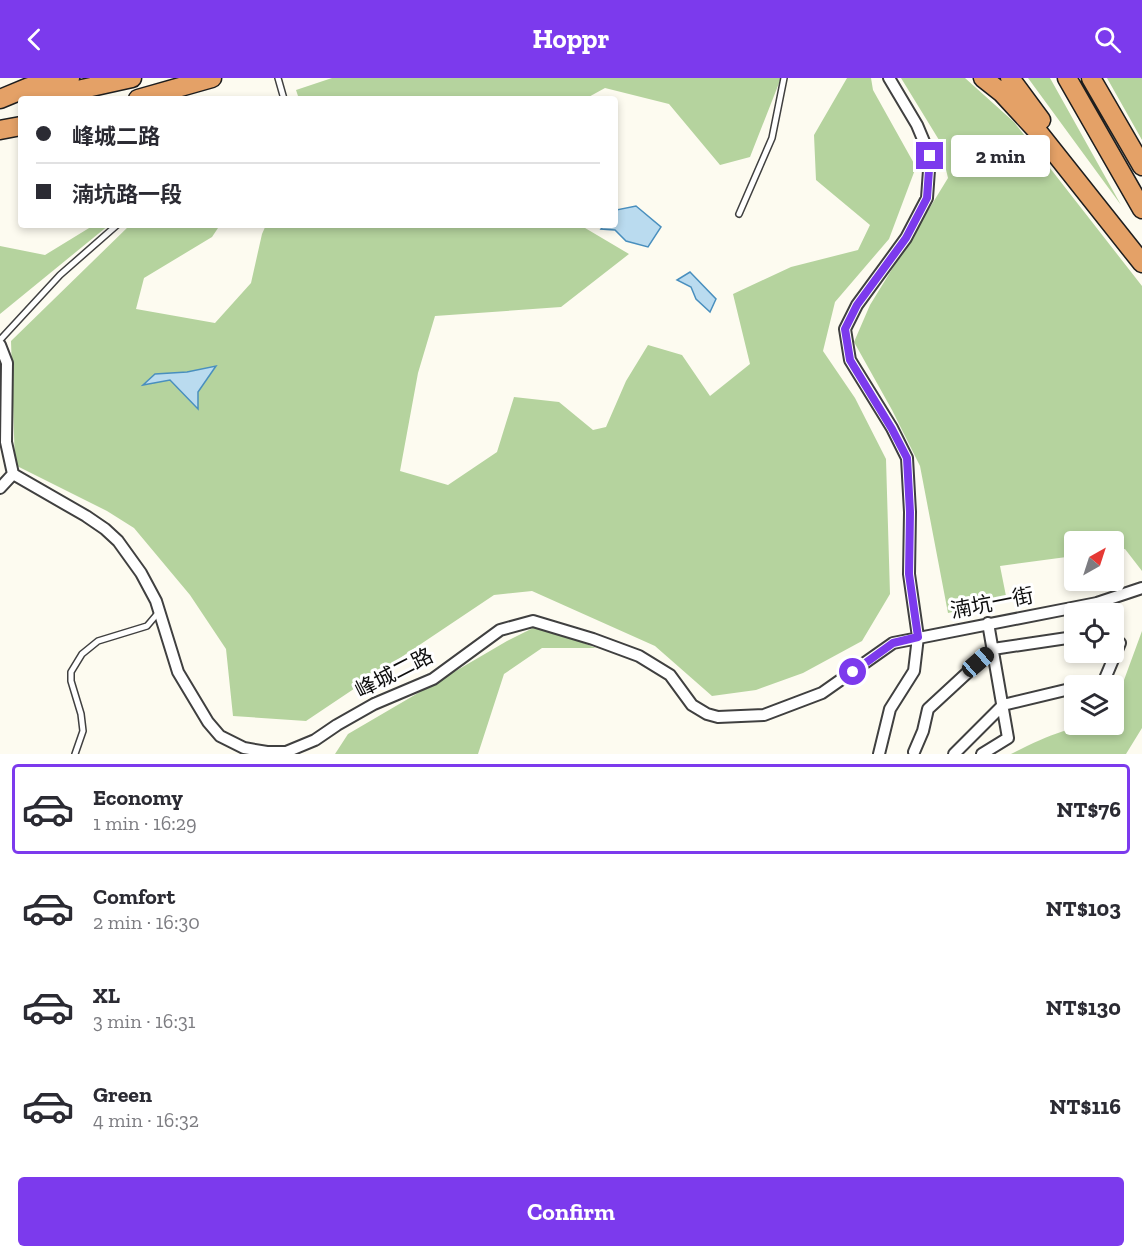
<!DOCTYPE html>
<meta charset="utf-8">
<style>
:root{--surface:#fff;--page:#f7f7f7;--text:#2b2b33;--muted:#7c7c81;--line:#e1e1e2;--accent:#7c3aed}
body{margin:0;font-family:"Zilla Slab","Noto Sans TC",serif;background:var(--page);color:var(--text);height:100vh;display:flex;flex-direction:column;font-size:22px;white-space:nowrap}
*{box-sizing:border-box;margin:0}
p{font-size:20px;color:var(--muted)}
.icon{flex:none;width:33px;height:33px;fill:none;stroke:currentColor;stroke-width:2;stroke-linecap:round;stroke-linejoin:round}
.map{position:relative;height:676px;overflow:hidden}
.side{display:flex;flex-direction:column;background:var(--surface);flex:1}
.side>*{flex:none}
.top-card{position:absolute;left:18px;top:18px;width:600px;height:132px;border-radius:6px;box-shadow:0 3px 9px #0003;display:grid;align-content:center;height:132px;padding:0 18px;background:var(--surface)}
.needle{width:39px;rotate:39deg}
.controls{position:absolute;left:1064px;top:453px;display:grid;gap:12px}
.controls a{display:grid;place-items:center;width:60px;height:60px;border-radius:6px;background:var(--surface);box-shadow:0 3px 9px #0003;font-size:30px}
.end{position:absolute;width:27px;height:27px;margin:-14px;border:8px solid #7c3aed;background:#fff;box-shadow:0 0 0 3px #fff}
.from{border-radius:50%}
.bubble{position:absolute;height:42px;border-radius:6px;background:var(--surface);box-shadow:0 3px 9px #0003;font-size:20px;font-weight:700;line-height:42px;text-align:center}
.car{position:absolute;width:18px;height:36px;margin:-18px -9px;border-radius:8px;box-shadow:0 0 4px 2px #0007;background:linear-gradient(#222 24%,#8ab4d8 0 40%,#222 0 76%,#8ab4d8 0 86%,#222 0)}
.top-card b{display:flex;align-items:center;gap:21px;height:57px;font-size:22px}
.top-card b+b{border-top:2px solid var(--line)}
.top-card i{width:15px;height:15px;background:var(--text)}
ul{padding:10px 0 0;list-style:none}
li{display:flex;align-items:center;gap:18px;height:90px;margin:0 12px 9px;padding:0 6px;border:3px solid transparent;border-radius:6px}
li div{flex:1}
li b{display:block;font-size:22px}
li em{font-style:normal;font-weight:700}
li.on{border-color:var(--accent)}
li>.icon{width:54px;height:54px;stroke-width:1.5}
.button{display:flex;gap:12px;margin-top:auto;padding:12px 18px}
.button a{flex:1;height:69px;border-radius:6px;background:var(--accent);color:#fff;font-size:24px;font-weight:700;line-height:69px;text-align:center}
header{display:flex;justify-content:space-between;align-items:center;height:78px;padding:0 18px;background:var(--accent);color:#fff;font-size:27px;font-weight:700}
.map>svg:first-child{display:block}
</style>
<header><svg class="icon" aria-label="back" viewBox="0 0 24 24"><path d="M15 5l-7 7 7 7"/></svg>Hoppr<svg class="icon" aria-label="search" viewBox="0 0 24 24"><circle cx="10" cy="10" r="6"/><path d="M15 15l6 6"/></svg></header>
<div class="map">
<svg width="1142" height="676" viewBox="0 0 1142 676">
<rect width="100%" height="100%" fill="#fdfbf0"/>
<path fill="#b5d39e" d="M332 0H781L750 79 720 87 669 26 605 10 585 21H299L296 12Z
M847 0H871L873 12 916 89 889 161 835 224 823 273 855 320 886 381 890 516 862 563 803 595 756 612 712 618 655 568 532 513 494 517 306 643 233 638 226 571 190 517 134 450 107 433 15 387 11 263 130 147H220L212 159 144 200 136 231 215 245 251 205 262 156 266 147H580L629 176 561 229 435 238 418 295 400 393 448 407 497 374 514 319 559 324 593 352 606 349 626 303 648 267 682 277 710 318 750 286 733 216 791 189 858 172 870 147 816 102 814 57Z
M901 0H965L1014 44 1142 208V493L1125 471 1113 472V464H1074V478L1000 488 1007 523 948 535 920 388 892 332 854 264 870 227 948 100 939 62Z
M1028 0H1050L1121 127Z
M1107 0H1142V62Z
M94 147H109L0 236V168L45 177Z
M539 547 596 570H542L504 596 478 676H335L348 656 507 563Z
M1142 553V650L1126 676H1011C1047 658 1072 646 1113 646V632Z"/>
<path fill="#badbef" stroke="#498fbe" stroke-width="1.5" d="M636 128 661 149 648 169 626 163 615 152 601 151 604 147H615L616 132Z
M690 194 716 221 710 234 696 221 691 209 677 202Z
M216 288 198 314V331L170 302 143 307 155 296 187 294Z"/>
<g fill="none" stroke-linecap="round" stroke-linejoin="round">
<g stroke="#404040" stroke-width="8">
<path id="service" d="M278 0 284 21
M739 136 772 60 784 0
M0 262 60 197 117 147
M75 676 83 653 81 636 71 603V594L82 576 98 563 147 548 158 535"/>
</g>
<g stroke="#404040" stroke-width="14">
<path id="minor" d="M0 267 7 285 6 364 13 396 0 410
M13 396 86 438 105 451 118 463 141 495 156 523 178 594 208 644 220 658 244 670 267 674H286L315 662 337 647 374 626 433 601 500 552 533 543 593 561 639 578 670 597 692 627 707 636 718 639 764 637 822 615 893 565 1097 525 1142 510
M1087 608 1104 603 1120 565
M914 674 923 653 928 631 993 571 1074 559
M879 676 890 631 914 593 918 559 909 496 910 434 907 380 892 350 850 282 845 251 857 227 906 160 927 120 930 78 917 47 889 0
M954 676 1003 627 1074 610
M982 676 1008 660 988 545"/>
</g>
<g stroke="#1e1e1e" stroke-width="21">
<path id="motorway" d="M983 0 1002 15 1039 55 1142 185
M1010 0 1041 42
M1067 0 1142 131
M1091 0 1142 88
M0 21 29 9 70 0
M37 21 132 0
M138 21 212 0
M0 52 21 48"/>
</g>
<use href="#service" stroke="#fff" stroke-width="5"/>
<use href="#minor" stroke="#fff" stroke-width="10"/>
<use href="#motorway" stroke="#e4a167" stroke-width="18"/>
</g>
<g fill="none" stroke-linecap="round" stroke-linejoin="round">
<path stroke="#7c3aed" stroke-width="8" d="M853 594 893 565 918 559 909 496 910 434 907 380 892 351 850 282 845 251 857 227 906 160 927 120 930 78"/>
</g>
<g text-anchor="middle" stroke-width="6" stroke-linejoin="round" paint-order="stroke">
<g font-size="21" fill="#0d0d0d" stroke="#fff">
<text transform="translate(992 525) rotate(-11)" y="7">湳坑一街</text>
<text transform="translate(394 595) rotate(-27)" y="7">峰城二路</text>
</g>
</g>
</svg>
<div class="controls">
<a><svg class="needle" viewBox="-14 -14 28 28"><path d="M0-13l5 13h-10z" fill="#e53935"/><path d="M0 13l5-13h-10z" fill="#7c7c81"/></svg></a>
<a><svg class="icon" aria-label="locate" viewBox="0 0 24 24"><circle cx="12" cy="12" r="6"/><path d="M12 2v4M12 18v4M2 12h4M18 12h4"/></svg></a>
<a><svg class="icon" aria-label="layers" viewBox="0 0 24 24"><path d="M12 4l9 5-9 5-9-5zM3 14l9 5 9-5"/></svg></a>
</div>
<i class="end from" style="left:853px;top:594px"></i>
<i class="end" style="left:930px;top:78px"></i>
<div class="bubble" style="left:951px;top:57px;width:99px">2 min</div>
<i class="car" style="left:978px;top:584px;rotate:49deg"></i>
<div class="top-card">
<b><i class="from"></i>峰城二路</b>
<b><i></i>湳坑路一段</b>
</div>
</div>
<section class="side">
<ul>
<li class="on"><svg class="icon" aria-label="car" viewBox="0 0 24 24"><path d="M5 17H2v-5l4-1 3-4h7l3 4 3 1v5h-3M9 17h6M6 11h13"/><circle cx="7" cy="17" r="2"/><circle cx="17" cy="17" r="2"/></svg><div><b>Economy</b><p>1 min · 16:29</p></div><em>NT$76</em></li>
<li><svg class="icon" aria-label="car" viewBox="0 0 24 24"><path d="M5 17H2v-5l4-1 3-4h7l3 4 3 1v5h-3M9 17h6M6 11h13"/><circle cx="7" cy="17" r="2"/><circle cx="17" cy="17" r="2"/></svg><div><b>Comfort</b><p>2 min · 16:30</p></div><em>NT$103</em></li>
<li><svg class="icon" aria-label="car" viewBox="0 0 24 24"><path d="M5 17H2v-5l4-1 3-4h7l3 4 3 1v5h-3M9 17h6M6 11h13"/><circle cx="7" cy="17" r="2"/><circle cx="17" cy="17" r="2"/></svg><div><b>XL</b><p>3 min · 16:31</p></div><em>NT$130</em></li>
<li><svg class="icon" aria-label="car" viewBox="0 0 24 24"><path d="M5 17H2v-5l4-1 3-4h7l3 4 3 1v5h-3M9 17h6M6 11h13"/><circle cx="7" cy="17" r="2"/><circle cx="17" cy="17" r="2"/></svg><div><b>Green</b><p>4 min · 16:32</p></div><em>NT$116</em></li>
</ul>
<div class="button"><a>Confirm</a></div>
</section>
